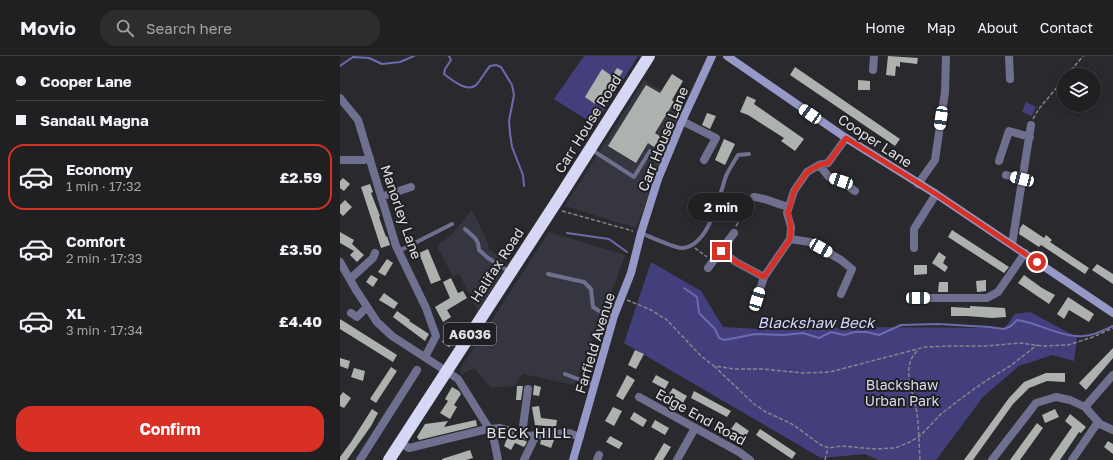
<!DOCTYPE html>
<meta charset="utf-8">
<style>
:root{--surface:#202022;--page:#2d2d2f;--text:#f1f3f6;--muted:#a2a3a5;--line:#3d3e40;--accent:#d93025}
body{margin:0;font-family:"Golos Text",sans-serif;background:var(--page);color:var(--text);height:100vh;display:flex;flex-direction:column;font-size:15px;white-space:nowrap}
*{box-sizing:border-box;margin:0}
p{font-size:13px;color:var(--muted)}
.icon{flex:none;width:22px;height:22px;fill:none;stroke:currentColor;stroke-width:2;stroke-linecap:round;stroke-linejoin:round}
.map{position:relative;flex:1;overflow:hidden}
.sheet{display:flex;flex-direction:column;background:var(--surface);width:340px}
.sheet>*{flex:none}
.top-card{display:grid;align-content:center;height:88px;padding:0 16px;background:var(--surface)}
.buttons{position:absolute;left:717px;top:12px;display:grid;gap:8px}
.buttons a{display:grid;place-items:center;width:44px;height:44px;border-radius:50%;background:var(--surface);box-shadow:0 2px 6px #0003,0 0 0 1px var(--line);font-size:20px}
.end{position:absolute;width:18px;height:18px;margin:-9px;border:5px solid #d93025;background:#fff;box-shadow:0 0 0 2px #fff}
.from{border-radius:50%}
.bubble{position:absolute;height:28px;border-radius:14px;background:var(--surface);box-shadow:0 2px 6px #0003,0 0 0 1px var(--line);font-size:13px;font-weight:700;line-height:28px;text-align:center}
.car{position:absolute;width:12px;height:24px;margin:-12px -6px;border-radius:5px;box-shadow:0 0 3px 1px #0007;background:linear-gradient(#fff 24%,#345 0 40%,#fff 0 76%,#345 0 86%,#fff 0)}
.top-card b{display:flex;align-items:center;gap:14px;height:38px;font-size:15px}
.top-card b+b{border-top:1px solid var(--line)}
.top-card i{width:10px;height:10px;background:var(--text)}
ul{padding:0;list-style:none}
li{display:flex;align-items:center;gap:12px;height:66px;margin:0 8px 6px;padding:0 8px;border:2px solid transparent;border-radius:16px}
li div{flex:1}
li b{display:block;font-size:15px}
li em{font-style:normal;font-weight:700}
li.active{border-color:var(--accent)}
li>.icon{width:36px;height:36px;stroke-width:1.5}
.cta{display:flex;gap:8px;margin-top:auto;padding:8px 16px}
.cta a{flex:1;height:46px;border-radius:16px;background:var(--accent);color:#fff;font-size:16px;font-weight:700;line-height:46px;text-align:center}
header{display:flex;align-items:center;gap:24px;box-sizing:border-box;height:56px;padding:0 20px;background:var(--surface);border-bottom:1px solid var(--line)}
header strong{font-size:19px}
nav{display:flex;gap:22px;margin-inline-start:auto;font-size:14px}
.search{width:280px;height:36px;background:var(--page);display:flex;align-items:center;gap:10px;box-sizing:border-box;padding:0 14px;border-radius:16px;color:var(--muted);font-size:15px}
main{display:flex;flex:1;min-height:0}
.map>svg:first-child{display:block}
</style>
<header>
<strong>Movio</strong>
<div class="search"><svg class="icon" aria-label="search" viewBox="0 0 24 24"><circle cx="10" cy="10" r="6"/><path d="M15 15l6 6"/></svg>Search here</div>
<nav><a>Home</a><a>Map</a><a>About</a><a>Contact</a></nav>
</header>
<main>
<section class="sheet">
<div class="top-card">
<b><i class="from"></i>Cooper Lane</b>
<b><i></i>Sandall Magna</b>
</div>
<ul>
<li class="active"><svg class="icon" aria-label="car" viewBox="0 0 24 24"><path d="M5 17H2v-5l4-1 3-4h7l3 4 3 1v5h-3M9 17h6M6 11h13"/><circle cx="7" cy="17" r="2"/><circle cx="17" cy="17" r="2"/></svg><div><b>Economy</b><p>1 min · 17:32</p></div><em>£2.59</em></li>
<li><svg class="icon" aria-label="car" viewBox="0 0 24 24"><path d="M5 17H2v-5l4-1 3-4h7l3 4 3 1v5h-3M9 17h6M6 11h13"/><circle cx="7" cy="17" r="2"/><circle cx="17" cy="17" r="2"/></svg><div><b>Comfort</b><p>2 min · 17:33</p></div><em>£3.50</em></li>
<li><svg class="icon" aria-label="car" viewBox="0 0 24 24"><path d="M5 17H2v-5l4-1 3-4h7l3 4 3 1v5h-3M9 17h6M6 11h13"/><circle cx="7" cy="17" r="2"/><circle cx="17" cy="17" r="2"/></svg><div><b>XL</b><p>3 min · 17:34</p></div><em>£4.40</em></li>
</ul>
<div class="cta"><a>Confirm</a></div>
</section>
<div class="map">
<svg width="773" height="404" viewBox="0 0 773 404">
<rect width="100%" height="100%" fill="#2a2a2e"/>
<path fill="#35363f" d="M304 24 343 48 296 172 225 150Z
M132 154 146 182 149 193 168 208 138 255 119 218 113 221 97 190 110 180Z
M209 176 285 199 270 241 234 329 183 318 174 330 151 332 134 312 121 319 120 313Z"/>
<path fill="#423f7c" d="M244 0H298L255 69 214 43Z
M686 46 696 51 692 60 682 56Z
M311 206 361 235 383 271 440 274 510 271 665 272 675 258 690 256 737 281 734 305 712 299 679 310 643 341 596 404H538L525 398 481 402 284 287Z"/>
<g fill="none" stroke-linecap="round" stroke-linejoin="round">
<path stroke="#6c6baf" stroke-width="2" d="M109 0 111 4 105 13 104 18C112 24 128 38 137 28 142 22 145 16 150 10L156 9 161 11 172 29 174 39 169 65 170 77 172 91 183 119 184 130
M0 10 13 1 29 2 42 8 60 6 74 0
M227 177 269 183 287 196
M344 232 357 241 359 257 375 273 379 282 385 284 415 278 444 279 463 277 479 282 491 276 504 279 515 276H527L539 279 561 269 598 268 649 271 664 273 671 270 677 264C699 267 722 282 743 280 753 280 764 274 773 270"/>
</g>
<path fill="#aeb2ae" d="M548 0 578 2 577 8 560 6V11L556 10 555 20 546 19Z
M455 11 560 83 555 90 450 19Z
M277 12 283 15 276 26 274 25 260 46 257 44 255 48 245 41 262 13 272 20Z
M332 18 343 25 332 44 334 46 315 77 321 81 314 91 308 87 296 107 268 90 306 29 320 37Z
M518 24 530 25V34H518Z
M407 40 416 44 414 48 464 83 455 95 441 85 444 82 408 59 400 56Z
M367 57 376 60 370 73 362 69Z
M384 83 395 88 385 109 375 104Z
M3 122 10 128 4 135 0 132V125Z
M30 128 33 136 31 137 40 160 39 161 46 181 47 180 50 189 41 192 21 131Z
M5 144 12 151 3 160 0 157V149Z
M683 168 704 182 706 179 712 184 710 186 749 212 745 218 701 189 699 191 679 178 680 172Z
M612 174 669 211 664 217 608 181Z
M0 176 14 184 12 188 24 199 17 206 10 199 14 195 0 187Z
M88 193 101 224 91 228 79 197Z
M599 196 606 201 603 207 608 211 605 216 592 207Z
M47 203 53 207 45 220 38 216Z
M757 208 773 218V228L752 214Z
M574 209H587V218L574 219Z
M31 219 38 223 33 231 26 226Z
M684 219 702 232 715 239 709 248 678 227Z
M111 222 118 237 123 235 127 242 107 254 111 261 103 266 95 251 110 242 103 226Z
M646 224V235L637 236 636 225Z
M599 226H608V236H598Z
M44 237 58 247 54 253 39 244Z
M728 241 754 258 749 266 729 254 724 263 717 258Z
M630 250 665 252 666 261 652 262 627 260H611V251L630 252Z
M57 255 70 264 69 265 89 278 85 285 53 261Z
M0 263 57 299 53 306 0 273Z
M773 292V302L746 334 739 327Z
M295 294 304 298 296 313 288 309Z
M0 302 10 305 8 313 0 310Z
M51 311 57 315 36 347 30 343Z
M14 312 25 315 23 325 11 321Z
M706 317H725V326L707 325 689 332 673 348 633 404H624L669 342 684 326Z
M287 319 295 324 283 344 276 340Z
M316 319 329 326 325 333 312 326Z
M194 329 201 331 199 340 193 339Z
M177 330H183L181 344H176Z
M112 331 119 335 121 338 114 349 117 351 110 363 100 357 108 345 105 343Z
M333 332 347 340 343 347 329 338Z
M354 335 391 355 387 361 351 342Z
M3 336 11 342 4 352 0 350V340Z
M199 350 201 362 217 364 216 371 195 369 192 351Z
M273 351 282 355 274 370 265 365Z
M32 353 38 357 31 370 7 404H0V401L11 386Z
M715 353 719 361 705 367 702 359Z
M294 356 307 364 303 371 290 363Z
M730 358 746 371 741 377 739 376 720 404H709L732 371 725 365Z
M136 364 137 370 79 384 77 381 85 368 108 365 104 371Z
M315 364 329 372 325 379 311 371Z
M396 366 409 375 405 381 391 373Z
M697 367 703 372 680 404H670Z
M420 373 456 397 452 403 416 379Z
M168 380 186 385 187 386 184 391 175 387 171 394 164 390Z
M270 380 283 387 279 393 266 386Z
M201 384H214L211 392 200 388Z
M768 385 773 388V398L764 391Z
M324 387 331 391 323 404H314Z
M130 394 133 402 126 404H102V403Z"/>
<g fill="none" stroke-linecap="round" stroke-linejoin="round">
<path stroke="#86868a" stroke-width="1.5" stroke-dasharray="4 2" stroke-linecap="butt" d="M727 19 743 0
M693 63 698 54 724 23
M222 155 293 175
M396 170 411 148
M355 192 367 201
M287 244 311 254 327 264 361 300 374 310 394 313H423L463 317 490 316 585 291 610 290H646L680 287 704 290 728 289 753 281 773 272
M102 285 110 291
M577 295C560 312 574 337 577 357 579 373 579 388 580 404
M374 310 414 348 426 356 452 368 481 389 489 392 502 390 535 393 555 392 570 386 581 379 601 358 623 341 644 326 670 310 697 289
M485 404 488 391"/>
<path stroke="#6f708f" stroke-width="4" d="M252 94 294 121 310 95
M125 173 135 182 138 187 139 194 148 202 170 216
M301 177C311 181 332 191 341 192 369 192 379 140 386 120 389 113 394 106 398 99L409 98
M59 195 112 168
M208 218 244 226 251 233 253 251 264 258 274 260
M225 318 254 329"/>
<path stroke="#6f708f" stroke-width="8" d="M669 0 670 23
M533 14 534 0
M0 42 18 64 56 190 86 252 96 280 85 301
M342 65 376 82 364 104
M0 104H24L30 102
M659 105 669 75 690 81
M479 109 489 121 501 125 515 135
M666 119 681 123
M578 128 595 104 605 36 606 0
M41 141 71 131
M414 141C426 142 436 148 449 151
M450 183 470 186 501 204 512 213 501 238
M672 188 691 69
M574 192V173L596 138
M381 195 396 206 424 221
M0 206 16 234 37 266 52 280 106 315 118 323 153 379 158 404
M368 212 394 177
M10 223 33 202 35 197
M578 242H647L658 236 685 197
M417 243 424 221 450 183 451 171 447 157 454 135 467 116 479 109 488 107 506 82
M11 257 17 261 27 251
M299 341 399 396 410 404
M745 351 773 319
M150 373 160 372 187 380 214 378
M182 378 188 333
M216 378 229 377 240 381
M60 387 69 392 143 374
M20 404 77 314
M184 404 196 379
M257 404 259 399
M337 404 355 372
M652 404 696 347 716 341 730 344 745 351 760 368 773 374
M732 404 758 366"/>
<path stroke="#9698c8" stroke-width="8" d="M387 0 506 82 596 138 773 257
M233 404 274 260 291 217 301 177 318 123 342 65 372 0"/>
<path stroke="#d5d7f5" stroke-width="12" d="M49 404 219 142 309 0"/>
</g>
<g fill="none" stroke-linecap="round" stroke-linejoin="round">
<path stroke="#d93025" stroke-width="5" d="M381 195 396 206 424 221 450 183 451 170 448 157 454 135 467 116 479 109 488 107 506 82 596 138 697 206"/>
</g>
<g text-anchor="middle" stroke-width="4" stroke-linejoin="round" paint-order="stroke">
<rect fill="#202024" stroke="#a6a6aa" stroke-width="1" x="104" y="267" width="52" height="22" rx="3"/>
<g font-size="13" font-weight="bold" fill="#e0e0e3">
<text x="130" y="283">A6036</text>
</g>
<g font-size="14" fill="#e0e0e3" stroke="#202024">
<text transform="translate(248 68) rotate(-58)" y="5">Carr House Road</text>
<text transform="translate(323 83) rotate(-68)" y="5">Carr House Lane</text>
<text transform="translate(535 85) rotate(33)" y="5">Cooper Lane</text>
<text transform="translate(61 156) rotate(71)" y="5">Manorley Lane</text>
<text transform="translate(157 209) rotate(-57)" y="5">Halifax Road</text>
<text transform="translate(255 287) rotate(-73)" y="5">Farfield Avenue</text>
<text transform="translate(361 361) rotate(29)" y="5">Edge End Road</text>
</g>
<g font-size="14" fill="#dadbef" stroke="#202024">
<text x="562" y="334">Blackshaw<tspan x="562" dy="16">Urban Park</tspan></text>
</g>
<g font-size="15" font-style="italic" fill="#d5d7fe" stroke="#202024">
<text x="476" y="272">Blackshaw Beck</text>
</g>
<g font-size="15" letter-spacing="1" fill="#e0e1e6" stroke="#202024">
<text x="189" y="382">BECK HILL</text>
</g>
</g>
</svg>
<div class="buttons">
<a><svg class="icon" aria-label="layers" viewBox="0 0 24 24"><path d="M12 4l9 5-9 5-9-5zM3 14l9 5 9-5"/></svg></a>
</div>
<i class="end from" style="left:697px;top:206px"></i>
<i class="end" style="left:381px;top:195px"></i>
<div class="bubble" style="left:348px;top:137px;width:66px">2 min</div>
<i class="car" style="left:470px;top:58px;rotate:305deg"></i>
<i class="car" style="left:601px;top:62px;rotate:188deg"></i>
<i class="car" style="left:682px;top:123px;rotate:284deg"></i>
<i class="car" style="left:501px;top:125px;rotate:289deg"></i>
<i class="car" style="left:481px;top:192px;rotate:120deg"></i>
<i class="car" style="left:578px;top:242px;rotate:90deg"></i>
<i class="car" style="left:417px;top:243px;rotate:17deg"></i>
</div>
</main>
